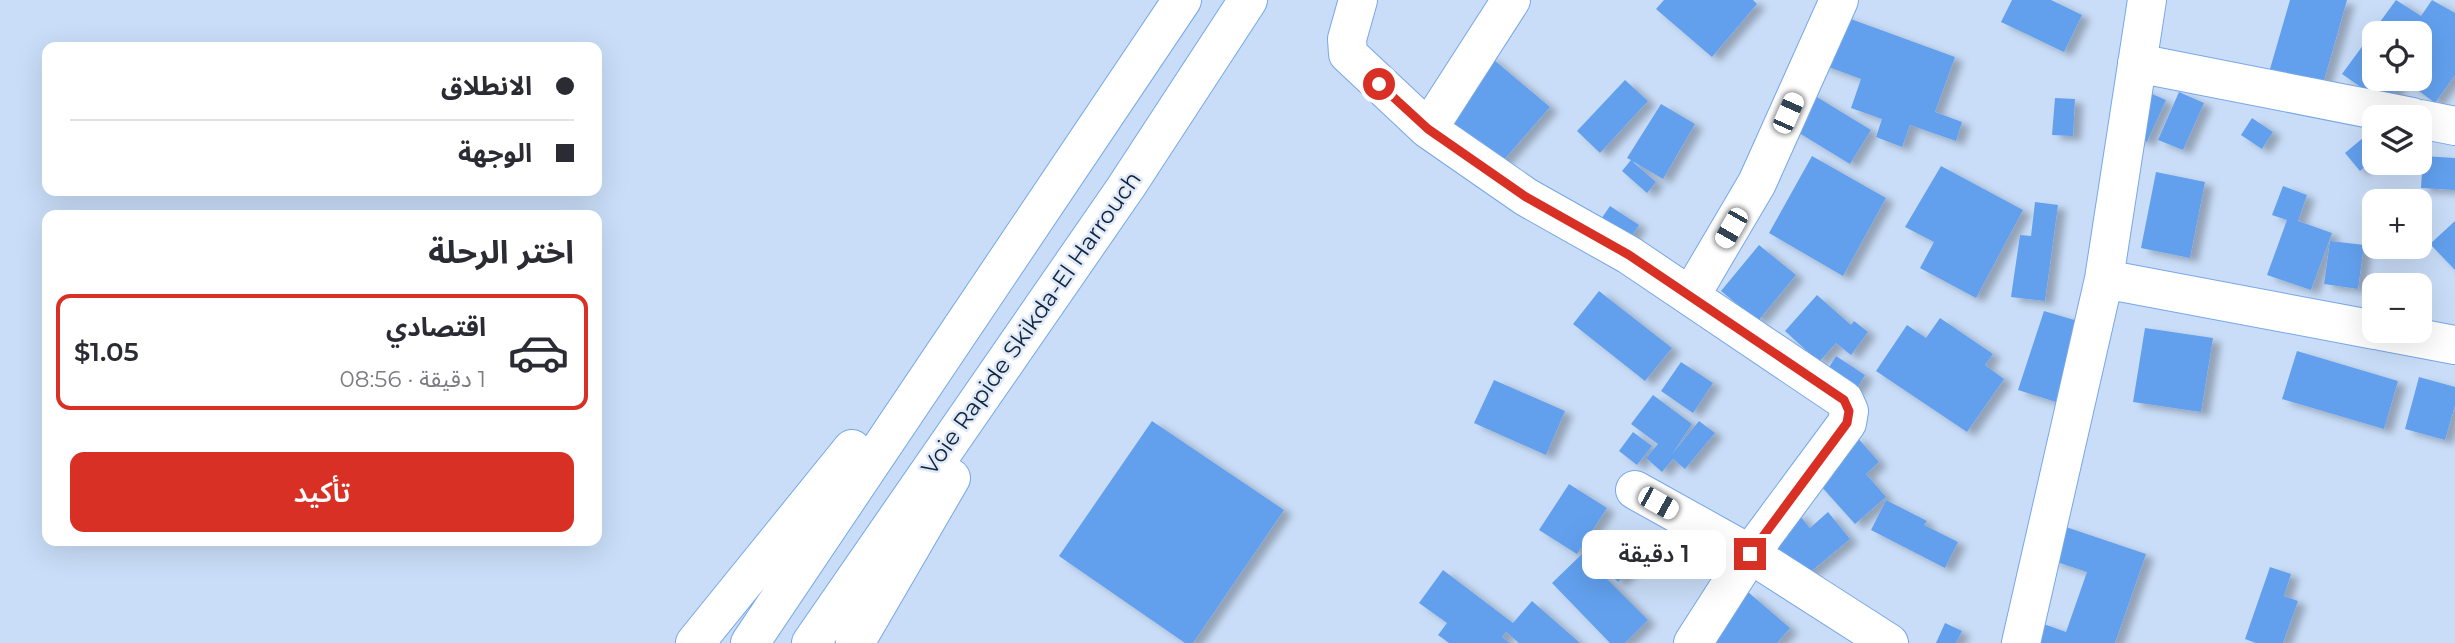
<!DOCTYPE html>
<html lang="ar">
<meta charset="utf-8">
<style>
:root{--surface:#fff;--page:#f2f2f3;--text:#2b2b33;--muted:#7c7c81;--line:#e1e1e2;--accent:#d93025}
body{margin:0;font-family:Montserrat,"Noto Sans Arabic",sans-serif;background:var(--page);color:var(--text);direction:rtl;height:100vh;display:flex;flex-direction:column;font-size:26px;white-space:nowrap}
*{box-sizing:border-box;margin:0}
p{font-size:23px;color:var(--muted)}
.icon{flex:none;width:38px;height:38px;fill:none;stroke:currentColor;stroke-width:2;stroke-linecap:round;stroke-linejoin:round}
.map{position:relative;flex:1;overflow:hidden;direction:ltr}
.drawer{position:absolute;left:42px;top:210px;width:560px;height:336px;display:flex;flex-direction:column;background:var(--surface);border-radius:14px;box-shadow:0 7px 28px #0002;direction:rtl}
.drawer>*{flex:none}
.hud{position:absolute;left:42px;top:42px;width:560px;height:154px;border-radius:14px;box-shadow:0 7px 28px #0002;direction:rtl;display:grid;align-content:center;height:154px;padding:0 28px;background:var(--surface)}
.buttons{position:absolute;left:2362px;top:21px;display:grid;gap:14px}
.buttons a{display:grid;place-items:center;width:70px;height:70px;border-radius:14px;background:var(--surface);box-shadow:0 7px 28px #0002;font-size:35px}
.end{position:absolute;width:32px;height:32px;margin:-16px;border:9px solid #d93025;background:#fff;box-shadow:0 0 0 4px #fff}
.from{border-radius:50%}
.bubble{position:absolute;height:49px;border-radius:14px;background:var(--surface);box-shadow:0 7px 28px #0002;font-size:23px;font-weight:600;line-height:49px;text-align:center;direction:rtl}
.car{position:absolute;width:21px;height:42px;margin:-21px -10px;border-radius:9px;box-shadow:0 0 5px 2px #0007;background:linear-gradient(#fff 24%,#345 0 40%,#fff 0 76%,#345 0 86%,#fff 0)}
.hud b{display:flex;align-items:center;gap:24px;height:66px;font-size:26px}
.hud b+b{border-top:2px solid var(--line)}
.hud i{width:18px;height:18px;background:var(--text)}
ul{padding:0;list-style:none}
li{display:flex;align-items:center;gap:21px;height:116px;margin:0 14px 10px;padding:0 14px;border:4px solid transparent;border-radius:14px}
li div{flex:1}
li b{display:block;font-size:26px}
li em{font-style:normal;font-weight:600}
li.current{border-color:var(--accent)}
li>.icon{width:63px;height:63px;stroke-width:1.5}
h2{padding:0 28px;font-size:32px;line-height:84px}
.cta{display:flex;gap:14px;margin-top:auto;padding:14px 28px}
.cta a{flex:1;height:80px;border-radius:14px;background:var(--accent);color:#fff;font-size:28px;font-weight:600;line-height:80px;text-align:center}
.map>svg:first-child{display:block}
</style>
<div class="map">
<svg width="2455" height="643" viewBox="0 0 2455 643">
<defs>
<filter id="shadow"><feDropShadow dx="8" dy="4.5" stdDeviation="3.5" flood-color="#0004"/></filter>
</defs>
<rect width="100%" height="100%" fill="#c9ddf8"/>
<path fill="#62a0ee" fill-rule="evenodd" filter="url(#shadow)" d="M1664 0H1753L1757 4 1712 57 1656 9Z
M2012 0H2051L2082 15 2064 52 2001 22Z
M2290 0H2347L2323 84 2270 69Z
M2396 0 2421 16 2432 0 2455 13V75L2435 103 2403 79 2385 104 2342 74ZM2375 33H2420V79H2375Z
M1837 14 1955 57 1935 112 1962 122 1956 141 1910 125 1902 147 1876 137 1882 119 1851 108 1861 79 1818 63Z
M1488 55 1550 107 1495 170 1434 119Z
M1625 80 1648 101 1600 153 1577 131Z
M2136 87 2166 100 2147 142 2118 129Z
M1807 91 1871 130 1850 164 1786 125Z
M2179 92 2204 103 2183 150 2158 140Z
M2055 98 2075 99 2073 136 2052 135Z
M1661 104 1695 124 1663 179 1632 161 1656 182 1647 193 1622 171 1631 160 1627 158Z
M2252 118 2273 132 2262 149 2241 135Z
M2364 137 2375 149V158L2360 171 2345 153Z
M1812 156 1886 198 1843 276 1769 233Z
M2423 156 2455 158V190L2421 188Z
M1941 166 2023 210 1976 298 1920 268 1934 242 1905 227Z
M2156 172 2205 182 2190 258 2141 248Z
M2283 186 2307 195 2298 221 2332 233 2311 290 2267 275 2287 220 2272 215Z
M2035 202 2058 205 2045 301 2011 297 2020 235 2031 236Z
M1610 206 1639 225 1624 247 1595 228Z
M2455 221V270L2430 244Z
M2330 241 2364 245 2358 289 2324 284Z
M1759 245 1796 275 1758 321 1721 291Z
M1599 291 1672 348 1645 381 1573 324Z
M1817 295 1851 325 1854 321 1868 332 1851 355 1836 343 1819 362 1785 331Z
M2044 311 2081 322 2056 402 2018 390Z
M1940 318 1993 354 1985 365 2004 379 1967 432 1876 371 1907 325 1926 338Z
M2145 328 2213 338 2201 412 2133 402Z
M2297 351 2398 381 2384 429 2282 399Z
M1836 356 1865 375 1854 393 1825 374Z
M1681 362 1713 383 1693 413 1661 391Z
M2419 377 2455 387V405L2445 440 2405 429Z
M1494 380 1565 411 1546 455 1474 423Z
M1653 395 1692 424 1672 454 1699 421 1715 433 1685 469 1673 459 1662 472 1646 458 1658 444 1631 424Z
M1152 421 1284 510 1193 643H1185L1059 556Z
M1633 432 1652 446 1637 465 1619 451Z
M1856 436 1879 462 1866 474 1886 497 1855 524 1811 475Z
M1569 484 1607 508 1577 554 1539 530Z
M1886 500 1927 521 1924 525 1958 542 1945 568 1871 530Z
M1797 512 1810 528 1828 512 1850 539 1802 579 1767 536Z
M2063 526 2146 554 2115 643H2035L2041 623 2066 632 2087 572 2051 560Z
M1603 542 1631 569 1618 582 1590 555Z
M1582 554 1648 620 1625 643H1610L1552 583Z
M2270 567 2291 574 2284 596 2298 601 2283 643H2256L2245 639Z
M1443 570 1513 623 1532 601 1580 643H1519L1506 632 1502 637 1510 643H1449L1438 635 1447 623 1419 603Z
M1748 592 1790 628 1777 643H1704Z
M1945 623 1962 631 1956 643H1936Z"/>
<g fill="none" stroke-linecap="round" stroke-linejoin="round">
<g stroke="#76a7e7" stroke-width="40">
<path id="street" d="M1358 0 1347 39 1348 54 1428 129 1511 0
M2137 63 2412 117
M2420 119 2455 126
M1428 129 1526 197 1629 255 1844 400 1849 411 1847 423 1750 554 1693 643
M2104 279 2147 0
M1691 295 1757 183 1839 0
M2381 331 2455 345
M1635 490 1750 554 1889 643
M2021 643 2104 279 2375 330"/>
</g>
<g stroke="#76a7e7" stroke-width="40">
<path id="highway" d="M695 643 852 449
M750 643 1182 0
M811 643 1126 187 1248 0
M855 643 951 478"/>
</g>
<use href="#street" stroke="#fff" stroke-width="38"/>
<use href="#highway" stroke="#fff" stroke-width="38"/>
</g>
<g fill="none" stroke-linecap="round" stroke-linejoin="round">
<path stroke="#d93025" stroke-width="9" d="M1379 84 1428 129 1526 197 1629 255 1844 400 1849 411 1847 423 1750 554"/>
</g>
<g text-anchor="middle" stroke-width="5" stroke-linejoin="round" paint-order="stroke">
<g font-size="23" fill="#10243d" stroke="#dfe9f7">
<text transform="translate(1031 323) rotate(-55)" y="8">Voie Rapide Skikda-El Harrouch</text>
</g>
</g>
</svg>
<div class="buttons">
<a><svg class="icon" aria-label="locate" viewBox="0 0 24 24"><circle cx="12" cy="12" r="6"/><path d="M12 2v4M12 18v4M2 12h4M18 12h4"/></svg></a>
<a><svg class="icon" aria-label="layers" viewBox="0 0 24 24"><path d="M12 4l9 5-9 5-9-5zM3 14l9 5 9-5"/></svg></a>
<a>+</a>
<a>−</a>
</div>
<i class="end from" style="left:1379px;top:84px"></i>
<i class="end" style="left:1750px;top:554px"></i>
<div class="bubble" style="left:1582px;top:530px;width:144px">1 دقيقة</div>
<i class="car" style="left:1788px;top:113px;rotate:24deg"></i>
<i class="car" style="left:1731px;top:228px;rotate:210deg"></i>
<i class="car" style="left:1658px;top:503px;rotate:119deg"></i>
<div class="hud">
<b><i class="from"></i>الانطلاق</b>
<b><i></i>الوجهة</b>
</div>
<section class="drawer">
<h2>اختر الرحلة</h2>
<ul>
<li class="current"><svg class="icon" aria-label="car" viewBox="0 0 24 24"><path d="M5 17H2v-5l4-1 3-4h7l3 4 3 1v5h-3M9 17h6M6 11h13"/><circle cx="7" cy="17" r="2"/><circle cx="17" cy="17" r="2"/></svg><div><b>اقتصادي</b><p>1 دقيقة · 08:56</p></div><em>$1.05</em></li>
</ul>
<div class="cta"><a>تأكيد</a></div>
</section>
</div>
